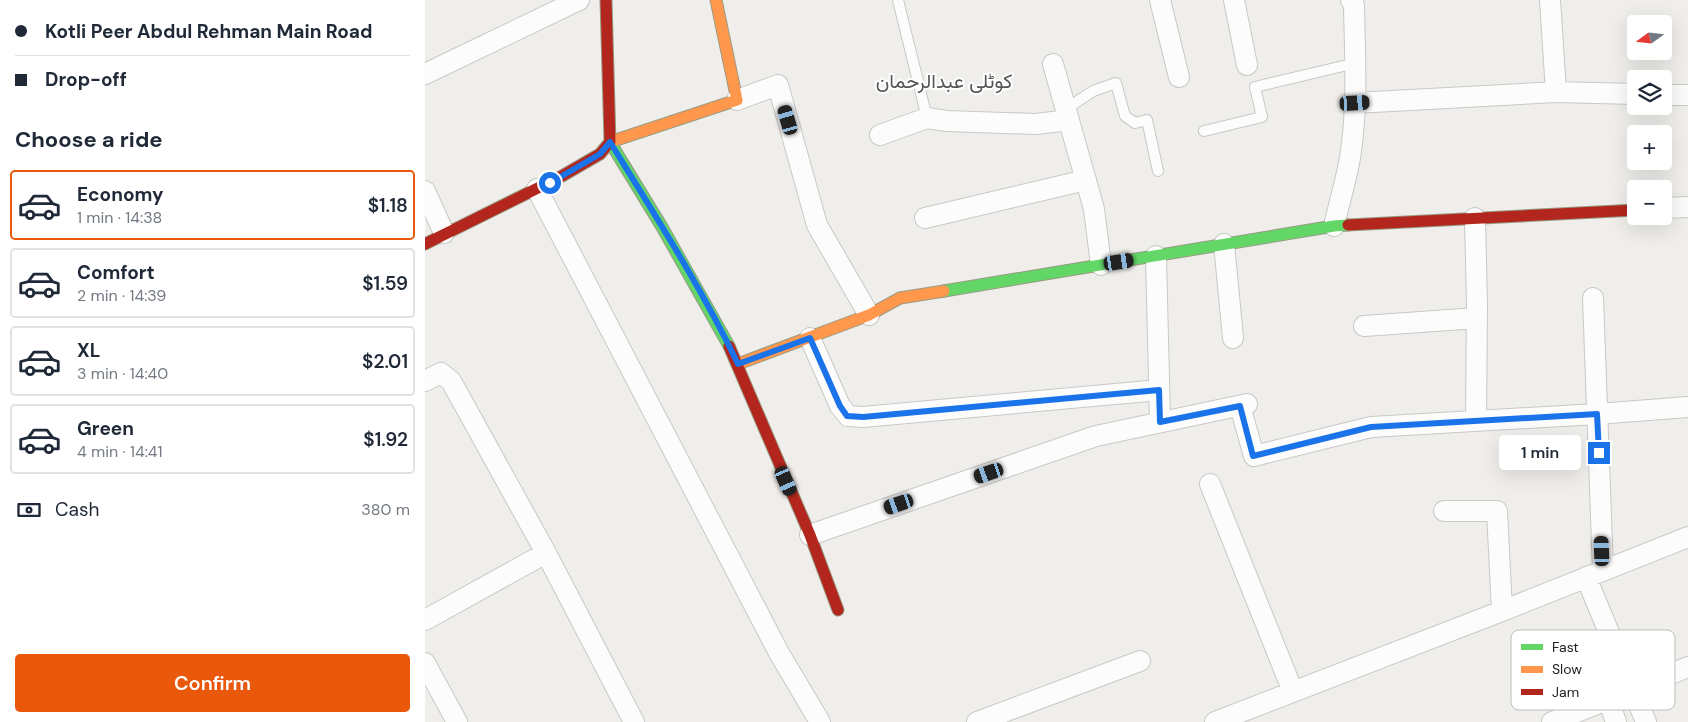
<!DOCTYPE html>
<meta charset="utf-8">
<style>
:root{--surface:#fff;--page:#f6f6f7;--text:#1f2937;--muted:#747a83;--line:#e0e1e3;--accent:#ea580c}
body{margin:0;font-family:"DM Sans",Vazirmatn,sans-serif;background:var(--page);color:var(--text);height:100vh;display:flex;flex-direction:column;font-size:19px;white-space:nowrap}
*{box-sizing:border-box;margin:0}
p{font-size:16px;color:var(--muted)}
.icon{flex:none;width:28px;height:28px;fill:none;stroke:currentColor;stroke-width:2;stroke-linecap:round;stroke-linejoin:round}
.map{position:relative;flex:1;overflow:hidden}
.sheet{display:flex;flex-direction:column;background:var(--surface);width:425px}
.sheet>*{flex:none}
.top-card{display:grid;align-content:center;height:110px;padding:0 15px;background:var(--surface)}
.needle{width:32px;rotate:255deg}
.controls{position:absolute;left:1202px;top:15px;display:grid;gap:10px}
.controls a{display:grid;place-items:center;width:45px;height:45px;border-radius:5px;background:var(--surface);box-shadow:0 5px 20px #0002;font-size:25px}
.end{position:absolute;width:22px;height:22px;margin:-11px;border:6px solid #1a73e8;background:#fff;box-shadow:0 0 0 2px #fff}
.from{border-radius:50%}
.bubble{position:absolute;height:35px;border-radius:5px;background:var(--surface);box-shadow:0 5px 20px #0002;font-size:16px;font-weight:600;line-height:35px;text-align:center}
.car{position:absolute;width:15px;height:30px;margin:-15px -8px;border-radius:6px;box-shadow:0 0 4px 1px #0007;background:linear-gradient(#222 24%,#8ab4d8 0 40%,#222 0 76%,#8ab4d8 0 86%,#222 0)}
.top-card b{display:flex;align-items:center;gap:18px;height:48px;font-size:19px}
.top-card b+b{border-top:1px solid var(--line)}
.top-card i{width:12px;height:12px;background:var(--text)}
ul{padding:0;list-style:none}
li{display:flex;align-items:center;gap:15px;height:70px;margin:0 10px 8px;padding:0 5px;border:2px solid var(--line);border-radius:5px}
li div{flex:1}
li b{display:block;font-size:19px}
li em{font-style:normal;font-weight:600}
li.selected{border-color:var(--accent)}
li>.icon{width:45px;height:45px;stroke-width:1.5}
h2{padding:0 15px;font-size:22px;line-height:60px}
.pay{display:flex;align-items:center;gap:12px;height:55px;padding:0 15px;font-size:19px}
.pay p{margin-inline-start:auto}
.cta{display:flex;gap:10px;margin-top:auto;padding:10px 15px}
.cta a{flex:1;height:58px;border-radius:5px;background:var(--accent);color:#fff;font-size:20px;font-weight:600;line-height:58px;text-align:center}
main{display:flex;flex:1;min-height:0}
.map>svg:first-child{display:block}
</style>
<main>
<section class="sheet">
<div class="top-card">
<b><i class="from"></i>Kotli Peer Abdul Rehman Main Road</b>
<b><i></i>Drop-off</b>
</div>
<h2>Choose a ride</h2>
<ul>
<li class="selected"><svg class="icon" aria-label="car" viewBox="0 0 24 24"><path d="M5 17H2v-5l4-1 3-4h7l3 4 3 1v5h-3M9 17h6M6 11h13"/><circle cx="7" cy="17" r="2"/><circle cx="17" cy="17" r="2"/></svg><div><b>Economy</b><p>1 min · 14:38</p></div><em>$1.18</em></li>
<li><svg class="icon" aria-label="car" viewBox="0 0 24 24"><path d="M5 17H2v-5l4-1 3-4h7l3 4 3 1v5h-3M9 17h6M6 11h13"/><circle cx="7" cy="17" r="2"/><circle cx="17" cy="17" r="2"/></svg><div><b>Comfort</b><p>2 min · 14:39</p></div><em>$1.59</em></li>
<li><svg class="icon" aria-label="car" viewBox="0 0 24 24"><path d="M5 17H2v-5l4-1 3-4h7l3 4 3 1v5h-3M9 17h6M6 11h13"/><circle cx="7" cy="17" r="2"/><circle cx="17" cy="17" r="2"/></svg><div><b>XL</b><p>3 min · 14:40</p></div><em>$2.01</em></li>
<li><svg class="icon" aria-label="car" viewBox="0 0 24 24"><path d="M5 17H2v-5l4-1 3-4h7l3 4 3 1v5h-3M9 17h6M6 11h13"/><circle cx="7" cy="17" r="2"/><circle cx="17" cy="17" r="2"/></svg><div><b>Green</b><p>4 min · 14:41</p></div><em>$1.92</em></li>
</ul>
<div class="pay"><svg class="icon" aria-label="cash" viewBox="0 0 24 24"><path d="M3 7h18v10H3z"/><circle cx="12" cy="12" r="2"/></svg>Cash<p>380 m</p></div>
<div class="cta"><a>Confirm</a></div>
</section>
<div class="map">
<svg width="1263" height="722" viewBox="0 0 1263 722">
<rect width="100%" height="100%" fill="#f0eeeb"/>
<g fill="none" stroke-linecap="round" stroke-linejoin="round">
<g stroke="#c9c8c7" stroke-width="12">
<path id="lane" d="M473 0 502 118
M641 109 668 91 691 83 700 116 710 123 722 120 733 171
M779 131 837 117 830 87 931 63"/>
</g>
<g stroke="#c9c8c7" stroke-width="22">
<path id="street" d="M735 0 754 77
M809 0 822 65
M1125 0 1131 92
M628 64 669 209 676 265
M0 74 154 0
M1239 95H1263
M312 100 353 85 392 225 444 315
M930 103 1131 92 1211 94
M455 135 502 118 522 121 611 124 644 120
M112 189 354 653 395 722
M0 191 19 233
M1239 208 1263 207
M500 218 661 180
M1050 218 1052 305 1051 421
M909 226C914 203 921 181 925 158 933 108 930 56 929 5L926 0
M799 244 808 338
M731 256 735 422
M1168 298 1178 571
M939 326 1052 318
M385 338 415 406 423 416 438 417 734 390
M0 381 16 373 26 381 121 553 209 722
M815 406 829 456 946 427 1172 414 1263 407
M785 484 868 692
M1019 511H1072L1077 611
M385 535 671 436 822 404
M1161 577 1221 722
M0 620 121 553
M0 663 32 722
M1183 699 1191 722
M552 722 715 661
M790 722 1077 611 1263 537
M1127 722 1263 667"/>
</g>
<g stroke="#999a82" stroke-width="13">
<path id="fast" d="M185 142 237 227 304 346
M519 291 909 226 923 225"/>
</g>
<g stroke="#999a82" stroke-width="13">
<path id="slow" d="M185 142 312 100 291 0
M313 364 444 315 475 298 519 291"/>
</g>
<g stroke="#999a82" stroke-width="13">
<path id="jam" d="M181 0 185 142
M923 225 1211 210
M0 244 137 176 175 154 185 142
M304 346 385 535 413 610"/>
</g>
<use href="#lane" stroke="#fdfcfc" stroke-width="10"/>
<use href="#street" stroke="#fdfcfc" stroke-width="20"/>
<use href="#fast" stroke="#63d668" stroke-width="11"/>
<use href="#slow" stroke="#ff974d" stroke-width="11"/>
<use href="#jam" stroke="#b3261e" stroke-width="11"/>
</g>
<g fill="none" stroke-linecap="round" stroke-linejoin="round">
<path stroke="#1a73e8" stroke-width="6" d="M125 183 175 154 185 142C230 215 276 287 313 364L385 338 415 406 422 416 438 417 734 390 735 422 815 406 828 456 946 427 1172 414 1174 453"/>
</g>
<g text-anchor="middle" stroke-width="4" stroke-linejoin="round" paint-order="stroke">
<g font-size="20" fill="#555" stroke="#fff">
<text x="519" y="88">کوٹلی عبدالرحمان</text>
</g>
</g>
<rect x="1086" y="630" width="164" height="80" rx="8" fill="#fff" stroke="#bdbdbd" stroke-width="1"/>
<rect x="1096" y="644" width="22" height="6" fill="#63d668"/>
<rect x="1096" y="666" width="22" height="7" fill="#ff974d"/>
<rect x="1096" y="689" width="22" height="6" fill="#b3261e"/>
<g font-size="14" fill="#222">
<text x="1127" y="652">Fast</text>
<text x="1127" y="674">Slow</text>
<text x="1127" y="697">Jam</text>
</g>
</svg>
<div class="controls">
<a><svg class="needle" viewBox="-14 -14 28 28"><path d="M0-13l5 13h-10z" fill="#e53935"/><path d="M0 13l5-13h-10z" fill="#747a83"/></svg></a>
<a><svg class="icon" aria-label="layers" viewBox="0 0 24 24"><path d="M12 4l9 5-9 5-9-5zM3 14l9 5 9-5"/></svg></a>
<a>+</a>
<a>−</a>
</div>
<i class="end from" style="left:125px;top:183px"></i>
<i class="end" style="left:1174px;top:453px"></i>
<div class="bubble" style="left:1074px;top:435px;width:82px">1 min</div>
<i class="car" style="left:930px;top:103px;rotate:87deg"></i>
<i class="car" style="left:363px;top:120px;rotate:344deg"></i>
<i class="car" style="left:694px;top:262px;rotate:81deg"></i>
<i class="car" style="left:564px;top:473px;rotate:251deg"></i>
<i class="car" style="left:361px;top:481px;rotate:156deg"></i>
<i class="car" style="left:474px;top:504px;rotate:251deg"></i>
<i class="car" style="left:1177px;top:551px;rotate:358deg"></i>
</div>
</main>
